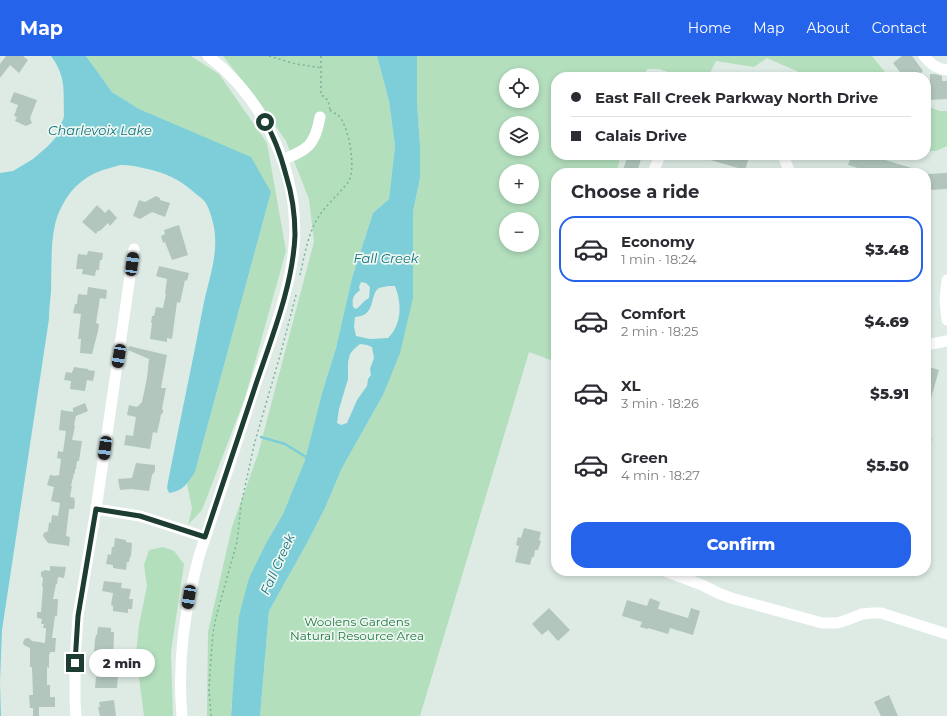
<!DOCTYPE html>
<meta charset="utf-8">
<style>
:root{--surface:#fff;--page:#f7f7f7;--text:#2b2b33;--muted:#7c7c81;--line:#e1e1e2;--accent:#2563eb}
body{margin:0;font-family:Montserrat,sans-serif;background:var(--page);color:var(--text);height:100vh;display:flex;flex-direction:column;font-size:15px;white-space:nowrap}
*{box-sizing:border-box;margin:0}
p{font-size:13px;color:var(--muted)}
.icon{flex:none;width:22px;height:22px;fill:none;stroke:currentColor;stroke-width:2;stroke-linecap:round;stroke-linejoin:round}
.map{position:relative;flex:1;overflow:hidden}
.side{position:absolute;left:551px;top:112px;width:380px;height:408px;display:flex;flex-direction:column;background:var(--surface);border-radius:16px;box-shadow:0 2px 6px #0003}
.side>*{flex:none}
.top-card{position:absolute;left:551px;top:16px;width:380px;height:88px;border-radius:16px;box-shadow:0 2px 6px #0003;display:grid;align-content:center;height:88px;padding:0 20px;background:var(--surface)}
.fabs{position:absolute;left:499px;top:12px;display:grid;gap:8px}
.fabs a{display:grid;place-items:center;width:40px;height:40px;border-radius:50%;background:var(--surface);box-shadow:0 2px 6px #0003;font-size:20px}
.end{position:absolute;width:18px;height:18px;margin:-9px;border:5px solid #1d3c32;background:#fff;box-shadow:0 0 0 2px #fff}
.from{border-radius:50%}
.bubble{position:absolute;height:28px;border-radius:14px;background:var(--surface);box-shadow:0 2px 6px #0003;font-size:13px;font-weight:800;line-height:28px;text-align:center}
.car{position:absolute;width:12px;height:24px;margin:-12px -6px;border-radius:5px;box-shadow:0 0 3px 1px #0007;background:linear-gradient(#222 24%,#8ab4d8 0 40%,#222 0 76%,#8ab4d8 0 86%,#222 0)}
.top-card b{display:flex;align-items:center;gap:14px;height:38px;font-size:15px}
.top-card b+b{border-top:1px solid var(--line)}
.top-card i{width:10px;height:10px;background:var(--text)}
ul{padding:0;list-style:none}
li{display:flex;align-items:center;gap:12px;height:66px;margin:0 8px 6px;padding:0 12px;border:2px solid transparent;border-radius:16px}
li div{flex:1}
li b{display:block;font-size:15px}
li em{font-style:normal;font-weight:800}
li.selected{border-color:var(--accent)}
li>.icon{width:36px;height:36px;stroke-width:1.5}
h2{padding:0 20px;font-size:18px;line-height:48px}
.action{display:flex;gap:8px;margin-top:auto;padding:8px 20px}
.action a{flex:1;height:46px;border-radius:16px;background:var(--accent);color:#fff;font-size:16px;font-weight:800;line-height:46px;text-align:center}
header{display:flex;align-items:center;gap:24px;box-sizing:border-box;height:56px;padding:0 20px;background:var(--accent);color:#fff}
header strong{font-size:19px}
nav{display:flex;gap:22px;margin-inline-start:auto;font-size:14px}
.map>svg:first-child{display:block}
</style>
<header>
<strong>Map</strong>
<nav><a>Home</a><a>Map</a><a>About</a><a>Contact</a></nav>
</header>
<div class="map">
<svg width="947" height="660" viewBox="0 0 947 660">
<rect width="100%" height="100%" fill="#ddebe4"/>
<path fill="#b3dfbd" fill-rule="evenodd" d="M86 0H191L219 18 267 87 286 195 245 342 202 454 188 469 192 452 187 428 195 416 271 136 175 69 139 53 112 36Z
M223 0H377L389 45 395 90 389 143 373 157 352 222 336 292 322 337 305 404 283 458 265 489 249 522 231 653V660H207L208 576 232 471 258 398 314 186 309 143 286 85 262 50Z
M417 0H872L889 21H810L767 2 754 11 716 5 708 21H682L659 13H647L644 21H556V99H621L616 117H556V306L529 296 420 660H260L269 555 307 487 325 452 342 412 383 339 413 242V156L420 122V91L417 46ZM506 19H532V45H506ZM506 67H532V93H506ZM506 115H532V141H506ZM506 163H532V189H506Z
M926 50 940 55H947V90L936 95H926Z
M926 380 932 382 926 411Z
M163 491 174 495 184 508 171 596 173 660H144L136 598 139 569 147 530 144 509 149 494Z"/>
<path fill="#7dced8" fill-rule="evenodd" d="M51 0H86L112 36 139 53 251 101 271 136 195 416C188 427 183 435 169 437L167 432 168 426C179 368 192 310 203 251 208 225 219 199 214 171 212 163 210 153 205 146 203 143 199 140 196 138 180 123 164 116 143 112 136 110 128 109 122 109 118 109 114 111 110 112 88 117 72 130 62 150 49 172 52 210 51 236 50 245 49 254 49 263L2 574 0 626 1 660H0V117L13 115 33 103 48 90 58 79 59 70 63 64 64 60C63 35 67 22 51 0Z
M377 0H417V46L420 91V122L413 156V242L400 297 383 339 342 412 325 452 307 487 269 555 260 660H231L235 605 239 560 249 522 265 489 283 458 305 404 322 337 336 292 352 222 373 157 389 143 395 90 389 45ZM361 226 366 227 370 231 369 242C363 245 361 250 356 253L353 251C352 242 353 240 360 234L359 231ZM389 230H395C402 248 402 268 388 282L370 283 356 280 354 271 355 261C377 260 369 238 379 232 381 231 386 231 389 230ZM360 288 367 289 372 291 374 302 370 313 371 319 368 323 367 330 357 344 347 367 341 369 337 367 339 353 348 323V306L350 298 354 293Z"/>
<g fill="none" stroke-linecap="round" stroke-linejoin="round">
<path stroke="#7dced8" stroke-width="2.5" d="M261 381 285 388 306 401 307 403"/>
</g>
<path fill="#b2c6bd" d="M6 0H23L28 4 19 17 10 9 0 22V8Z
M902 0H912L923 15 916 21H904L893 7Z
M930 18H935L942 20V25H947V43L930 44Z
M14 36 37 44 30 62 32 67 26 70 15 65 17 61 14 60 18 49 10 46Z
M628 99H642L637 117H622Z
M701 99H741L749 101 745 114 700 101Z
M852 99H868L922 115V117H874L848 109Z
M947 117V133L929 134 928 118Z
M156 140 160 142V144L170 147 165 161 152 156 140 163 133 160 139 144 145 146Z
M97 149 105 157 109 153 117 162 110 170 108 167 100 175H98L96 178 82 166 84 164Z
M179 169 188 199 172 204 165 186 163 187 161 180 165 178 164 174Z
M88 195 103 197 102 204H100L99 214H96L95 220 82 218 83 213H76L78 198 87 199Z
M159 210 189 217 187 225 185 224 180 247 177 246 172 283 167 282V286L150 283 152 267H151L152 260H154L156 251 163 252 166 238H165L167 223 156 220Z
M88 231 107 234 106 243 100 242 96 267 99 268 98 275 92 298 80 297 81 283H78L81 258 73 257 75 248H77L78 238 87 239Z
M129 290 167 299 161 332H166L162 353 163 354V357L161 358 160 364 157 377 153 376 150 393 124 389 126 379 133 380 136 361 127 359 129 349 137 351 142 346 147 322 149 303 128 294Z
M926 310 939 314 928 353 926 352Z
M74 311 88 313V314L95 315 93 325 87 324 85 335 70 333 71 325 64 324 66 316 72 317V315H73Z
M85 347 88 355 76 360 74 369 75 370 72 384 82 385 79 405H77L76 413H75V417H74L71 430H72L70 441 75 442 74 444 75 445 74 453H69L66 480 70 481 69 490 48 487 43 480 44 477 48 475 49 466 51 467 52 459 58 460 60 447 51 445 54 431 47 429 50 419 56 420 57 419 59 420 61 403 57 402 58 395 63 396 66 375 59 374 61 354 73 356V352Z
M136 407 155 409V415L152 419 149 435 131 433 120 434 118 423 132 422Z
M524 472 541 476 539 484 541 485 538 494H535L534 501H532L530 509 515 506 519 490 516 489 518 481 521 482Z
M115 482 126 484V486L132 487 131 500 130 501 129 506H127L126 514 113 512V509L106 508 108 498 111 499 112 491H114Z
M50 510 66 511 64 522 58 521 57 528H56L53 543H58L57 560H55L52 582H56L55 596H50V598H49V612L47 611V629H50V641H55V651H39V660H33V652H30L29 639H33L32 611H30V592L24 589 23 587 24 584 26 582H28L30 583 32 585 45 587 46 572H43L44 568H41L42 563 37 562V556H41L43 531H42L43 522 41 520V516L45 514 50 515Z
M104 525 122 527 121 532 131 533 129 543H133L132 553H128V557L113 555V550L111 549 113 537 102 535Z
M650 542 660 546 658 553 688 562 691 552 700 555 693 579 670 572 668 578 648 572V573L640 571 642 566 622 560 627 544 647 550Z
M549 552 570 574 558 585 548 574 542 579 532 568Z
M98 571 111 572V576H114L113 606H119L117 632H95L96 621H101L102 600 97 599V596H94L95 584 96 579H97Z
M889 639 898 660H881L874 646Z
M114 644 116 660H100L98 651H100L99 646Z"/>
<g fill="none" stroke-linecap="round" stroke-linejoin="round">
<path stroke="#79b39e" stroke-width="1.5" stroke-dasharray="2 3" stroke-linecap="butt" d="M269 0 296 8 322 12
M321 0V39C328 42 329 47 330 54
M300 219C304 202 307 183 315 167 322 153 335 142 345 130 348 127 350 124 351 119 354 105 349 70 338 59 335 57 332 56 330 54
M211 660 209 634 210 615 213 577 216 561 237 486 241 449 254 389 281 296 296 239"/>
<path stroke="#fff" stroke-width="11" d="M924 0C930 8 937 13 947 14
M783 99 790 117
M282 104C307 94 315 90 320 61
M653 117 660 99
M947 224 945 245 947 264
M926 289 947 285
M96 453 140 460 205 481
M665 515 702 529 718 537 731 542 822 567H837L844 565 862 558 873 557H881L947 578
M76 660 75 645V607L78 560 96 453 134 193
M182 660C177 603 185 554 199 500 218 444 236 389 254 333 268 291 287 244 293 200 303 125 267 45 208 0"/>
</g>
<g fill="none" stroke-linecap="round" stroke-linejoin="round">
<path stroke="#1d3c32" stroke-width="5" d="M75 607 78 560 96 453 140 460 205 481C222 431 238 381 255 331 271 283 293 230 295 179 295 159 292 138 286 119 281 100 275 82 265 66"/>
</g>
<g text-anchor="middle" stroke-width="3.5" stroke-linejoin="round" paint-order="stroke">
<g font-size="12" fill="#227740" stroke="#edf7f2">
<text x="357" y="570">Woolens Gardens<tspan x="357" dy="14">Natural Resource Area</tspan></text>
</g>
<g font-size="13" font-style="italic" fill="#11717e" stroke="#edf7f2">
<text x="100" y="79">Charlevoix Lake</text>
<text x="386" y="207">Fall Creek</text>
<text transform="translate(277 508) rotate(-66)" y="5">Fall Creek</text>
</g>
</g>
</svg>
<div class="fabs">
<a><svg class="icon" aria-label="locate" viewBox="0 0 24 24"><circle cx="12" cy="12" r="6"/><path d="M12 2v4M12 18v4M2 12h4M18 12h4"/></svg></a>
<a><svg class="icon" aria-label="layers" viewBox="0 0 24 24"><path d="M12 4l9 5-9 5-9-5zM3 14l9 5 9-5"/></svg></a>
<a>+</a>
<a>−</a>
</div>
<i class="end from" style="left:265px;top:66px"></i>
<i class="end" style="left:75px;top:607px"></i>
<div class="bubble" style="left:89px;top:593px;width:66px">2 min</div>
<i class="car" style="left:132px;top:208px;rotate:8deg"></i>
<i class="car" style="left:119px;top:300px;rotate:189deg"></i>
<i class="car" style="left:105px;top:392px;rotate:188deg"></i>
<i class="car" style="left:189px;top:541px;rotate:189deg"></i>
<div class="top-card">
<b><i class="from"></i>East Fall Creek Parkway North Drive</b>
<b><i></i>Calais Drive</b>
</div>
<section class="side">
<h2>Choose a ride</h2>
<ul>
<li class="selected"><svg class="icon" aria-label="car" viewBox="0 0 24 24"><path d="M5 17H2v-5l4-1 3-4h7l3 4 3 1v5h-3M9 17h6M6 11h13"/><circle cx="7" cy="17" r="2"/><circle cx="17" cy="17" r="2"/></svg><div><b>Economy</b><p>1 min · 18:24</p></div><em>$3.48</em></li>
<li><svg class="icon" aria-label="car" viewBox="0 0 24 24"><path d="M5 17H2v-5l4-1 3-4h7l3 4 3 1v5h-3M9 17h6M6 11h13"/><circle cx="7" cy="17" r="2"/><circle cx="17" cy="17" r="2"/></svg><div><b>Comfort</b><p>2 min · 18:25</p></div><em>$4.69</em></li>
<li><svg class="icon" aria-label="car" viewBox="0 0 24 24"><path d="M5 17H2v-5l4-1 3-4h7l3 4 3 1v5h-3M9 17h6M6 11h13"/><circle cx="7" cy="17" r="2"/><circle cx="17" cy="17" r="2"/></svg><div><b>XL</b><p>3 min · 18:26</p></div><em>$5.91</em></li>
<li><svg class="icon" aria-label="car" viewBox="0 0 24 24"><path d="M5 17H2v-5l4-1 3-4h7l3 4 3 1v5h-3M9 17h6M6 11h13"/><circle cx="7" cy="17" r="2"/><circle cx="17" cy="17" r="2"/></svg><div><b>Green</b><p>4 min · 18:27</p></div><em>$5.50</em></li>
</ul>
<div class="action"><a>Confirm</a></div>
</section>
</div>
